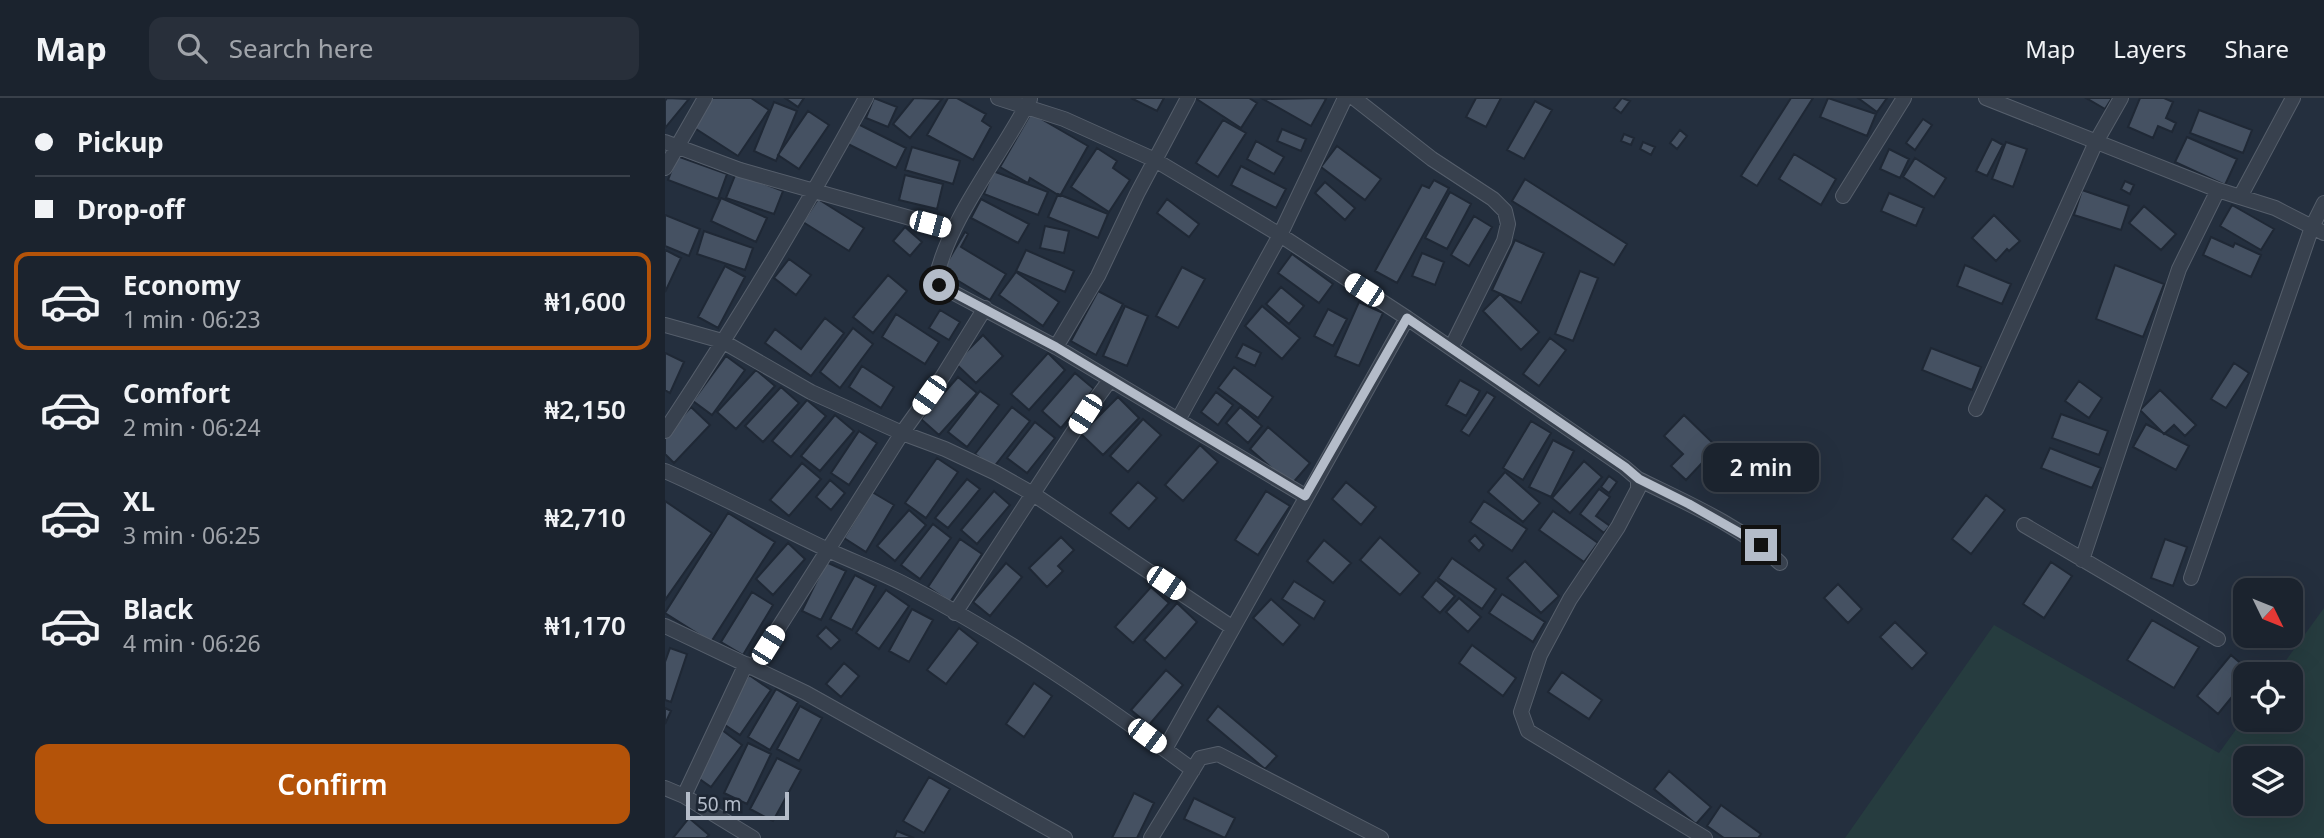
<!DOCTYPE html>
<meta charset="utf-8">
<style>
:root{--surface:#1b232e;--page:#282f3a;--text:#f1f3f6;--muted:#a0a4aa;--line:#39404a;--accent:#b45309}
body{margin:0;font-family:"Noto Sans",sans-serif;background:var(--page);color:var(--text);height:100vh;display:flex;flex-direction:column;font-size:26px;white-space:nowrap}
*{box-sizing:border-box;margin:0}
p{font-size:23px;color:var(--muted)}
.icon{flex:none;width:38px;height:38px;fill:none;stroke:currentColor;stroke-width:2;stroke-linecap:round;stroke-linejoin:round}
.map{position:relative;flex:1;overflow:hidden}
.details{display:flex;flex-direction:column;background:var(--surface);width:665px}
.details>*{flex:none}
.guide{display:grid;align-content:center;height:154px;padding:0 35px;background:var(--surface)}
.needle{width:46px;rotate:133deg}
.tools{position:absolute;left:1568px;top:480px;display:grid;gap:14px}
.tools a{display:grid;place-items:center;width:70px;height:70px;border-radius:14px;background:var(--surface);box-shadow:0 7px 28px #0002,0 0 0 2px var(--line);font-size:35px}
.scale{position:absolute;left:21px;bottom:18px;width:103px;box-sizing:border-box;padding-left:7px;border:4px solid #b4bcc9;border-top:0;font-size:19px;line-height:24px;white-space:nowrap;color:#b4bcc9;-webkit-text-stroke:5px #1d2633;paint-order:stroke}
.end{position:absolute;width:32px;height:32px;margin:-16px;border:9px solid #b4bcc9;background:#111;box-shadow:0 0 0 4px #111}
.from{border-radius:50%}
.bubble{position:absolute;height:49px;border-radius:14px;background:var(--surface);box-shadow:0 7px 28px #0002,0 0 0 2px var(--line);font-size:23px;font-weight:600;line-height:49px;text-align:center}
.car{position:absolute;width:21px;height:42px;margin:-21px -10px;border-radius:9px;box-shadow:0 0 5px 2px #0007;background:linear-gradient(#fff 24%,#345 0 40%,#fff 0 76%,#345 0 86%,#fff 0)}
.guide b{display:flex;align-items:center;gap:24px;height:66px;font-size:26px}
.guide b+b{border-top:2px solid var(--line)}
.guide i{width:18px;height:18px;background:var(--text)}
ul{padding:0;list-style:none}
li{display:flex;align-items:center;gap:21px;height:98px;margin:0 14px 10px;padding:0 21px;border:4px solid transparent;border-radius:14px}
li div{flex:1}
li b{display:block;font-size:26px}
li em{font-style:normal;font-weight:600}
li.on{border-color:var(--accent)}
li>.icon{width:63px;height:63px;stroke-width:1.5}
.primary-button{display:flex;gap:14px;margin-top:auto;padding:14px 35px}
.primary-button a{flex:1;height:80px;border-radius:14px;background:var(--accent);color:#fff;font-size:28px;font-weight:600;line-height:80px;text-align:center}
header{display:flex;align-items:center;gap:42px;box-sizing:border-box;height:98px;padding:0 35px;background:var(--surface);border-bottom:2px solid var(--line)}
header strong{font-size:33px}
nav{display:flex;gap:38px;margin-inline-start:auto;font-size:24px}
.search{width:490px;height:63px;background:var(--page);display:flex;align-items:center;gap:18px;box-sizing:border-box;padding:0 24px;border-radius:14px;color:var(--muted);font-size:26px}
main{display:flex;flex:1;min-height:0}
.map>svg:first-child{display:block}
</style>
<header>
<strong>Map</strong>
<div class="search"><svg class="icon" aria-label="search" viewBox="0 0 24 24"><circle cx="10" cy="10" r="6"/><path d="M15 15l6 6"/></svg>Search here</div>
<nav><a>Map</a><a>Layers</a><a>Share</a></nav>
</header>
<main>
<section class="details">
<div class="guide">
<b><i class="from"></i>Pickup</b>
<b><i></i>Drop-off</b>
</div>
<ul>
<li class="on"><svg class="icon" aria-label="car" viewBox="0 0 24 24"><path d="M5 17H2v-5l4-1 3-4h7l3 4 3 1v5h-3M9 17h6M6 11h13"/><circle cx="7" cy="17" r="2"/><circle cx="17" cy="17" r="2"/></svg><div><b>Economy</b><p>1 min · 06:23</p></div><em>₦1,600</em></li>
<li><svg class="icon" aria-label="car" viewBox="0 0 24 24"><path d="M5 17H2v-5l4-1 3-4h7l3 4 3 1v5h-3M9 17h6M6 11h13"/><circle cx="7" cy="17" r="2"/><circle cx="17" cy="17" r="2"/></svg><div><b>Comfort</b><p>2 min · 06:24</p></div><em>₦2,150</em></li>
<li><svg class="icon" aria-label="car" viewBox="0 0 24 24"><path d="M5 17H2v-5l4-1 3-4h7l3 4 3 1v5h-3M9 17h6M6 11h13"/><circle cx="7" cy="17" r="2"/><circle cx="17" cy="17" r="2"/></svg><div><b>XL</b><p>3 min · 06:25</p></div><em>₦2,710</em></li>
<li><svg class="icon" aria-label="car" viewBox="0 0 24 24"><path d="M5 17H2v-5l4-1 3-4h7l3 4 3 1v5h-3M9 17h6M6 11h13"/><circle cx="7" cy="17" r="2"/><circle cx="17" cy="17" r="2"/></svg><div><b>Black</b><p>4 min · 06:26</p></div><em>₦1,170</em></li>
</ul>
<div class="primary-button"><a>Confirm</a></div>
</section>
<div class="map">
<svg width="1659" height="740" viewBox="0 0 1659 740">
<rect width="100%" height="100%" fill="#242f3e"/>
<path fill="#263c3f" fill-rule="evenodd" d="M1659 510V740H1180L1329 527 1554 655 1580 619V621H1626V576H1611ZM1580 660H1626V705H1580Z"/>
<path fill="#455162" stroke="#1f2835" stroke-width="2" d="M2 0 24 1 0 30V3Z
M47 0H86L104 12 73 58 28 29Z
M120 0H139L133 9Z
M209 0 232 9 223 29 201 20Z
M249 0 277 1 245 40 228 26Z
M283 0H292L321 16 317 23 326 29 308 62 262 37Z
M466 0H499L492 13Z
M530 0H584L592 5 576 30Z
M658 0 661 1 646 28 598 1Z
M811 0H836L821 29 801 19Z
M957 0 965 3 956 15 949 10Z
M1126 0H1148L1092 88 1076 78Z
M1163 0 1211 16 1202 38 1155 19Z
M1193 0H1222L1212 14Z
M1421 0H1447L1440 11Z
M1475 0H1499L1508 4 1501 20 1511 25 1507 34 1493 28 1488 40 1463 29Z
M870 3 887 12 859 61 842 52Z
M109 4 132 13 111 63 89 53Z
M1534 12 1587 32 1578 55 1525 35Z
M143 13 164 27 134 71 113 57Z
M366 15 423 48 395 98 365 80 363 85 335 69Z
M1258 21 1267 27 1250 52 1241 45Z
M558 22 581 35 553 79 531 65Z
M193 26 241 50 231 70 183 46Z
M617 31 641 41 636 53 612 43Z
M1015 32 1022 38 1012 51 1005 45Z
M959 36 969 40 966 47 956 43Z
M1522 39 1572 61 1560 87 1510 64Z
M1327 41 1338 47 1322 78 1311 73Z
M591 43 619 59 609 76 582 61Z
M978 44 990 49 986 57 975 51Z
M1341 44 1362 51 1348 89 1327 81Z
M672 48 716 81 700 102 656 69Z
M247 49 295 63 288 86 240 72Z
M432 50 452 63 448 70 465 82 444 114 406 89Z
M1224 51 1244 61 1235 80 1215 71Z
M1129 56 1171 81 1156 107 1114 81Z
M12 58 62 76 53 101 3 82Z
M1250 60 1281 80 1269 99 1238 79Z
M576 68 621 91 611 110 566 87Z
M328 73 383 94 373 117 319 96Z
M71 75 118 93 109 116 61 100Z
M240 77 278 86 272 111 234 102Z
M860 81 962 146 949 167 847 103Z
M769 82 784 90 732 185 710 173 757 87 764 90Z
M1460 83 1469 87 1465 96 1456 91Z
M660 84 690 110 680 122 650 95Z
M1417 92 1464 108 1456 132 1409 117Z
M785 94 806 106 782 151 760 140Z
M1224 95 1259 110 1251 128 1216 113Z
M393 96 443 116 433 140 383 119Z
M56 100 102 120 91 144 46 123Z
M153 101 199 130 184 153 138 124Z
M316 101 364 126 353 145 306 120Z
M502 101 534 126 524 139 492 115Z
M1567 107 1609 131 1596 152 1555 128Z
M1479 108 1511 136 1496 152 1464 125Z
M0 117 35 131 24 158 0 148Z
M1329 117 1355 143 1344 153 1342 151 1331 163 1307 140Z
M809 118 827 129 804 168 786 157Z
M380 128 404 133 399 155 375 150Z
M240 129 257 144 245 158 228 143Z
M39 133 88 150 80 172 32 156Z
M300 134 303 136 296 149 341 176 325 202 277 173Z
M1546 139 1568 149 1570 145 1596 157 1586 179 1538 157Z
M850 142 879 155 856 205 827 192Z
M0 152 16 160 0 194Z
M361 152 409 173 400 194 351 173Z
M757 155 779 164 770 187 747 178Z
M627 156 668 186 654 205 613 175Z
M124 161 146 177 131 197 109 180Z
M1300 167 1346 186 1337 206 1292 188Z
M1450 167 1499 186 1478 239 1431 221Z
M60 168 80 179 53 230 33 219Z
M517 169 540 181 513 230 491 218Z
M915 173 933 180 908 243 890 236Z
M351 174 394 204 378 228 334 197Z
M223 177 242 193 208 235 188 219Z
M616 189 639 208 624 226 601 206Z
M433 193 458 206 431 257 406 243Z
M835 196 874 234 856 252 818 213Z
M694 204 718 215 694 268 670 258Z
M460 208 483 218 462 268 438 258Z
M597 208 635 240 617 261 580 228Z
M663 211 682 221 668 248 649 238Z
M275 212 295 224 284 242 264 230Z
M231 216 274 244 260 266 217 239Z
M160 220 179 235 146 278 100 245 110 231 136 251Z
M188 230 208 246 175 290 155 274Z
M318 237 338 258 311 285 290 265Z
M885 240 901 252 874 288 858 276Z
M578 246 596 255 590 268 571 259Z
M1266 250 1316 269 1307 292 1257 272Z
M0 255 19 264 5 295 0 292Z
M383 255 400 272 364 312 346 296Z
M61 258 80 272 47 317 28 303Z
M1569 265 1584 275 1561 310 1546 301Z
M197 268 229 289 216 310 184 289Z
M569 269 608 299 593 320 553 290Z
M91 272 110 288 71 331 52 314Z
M410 275 429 291 396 330 377 313Z
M293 279 312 295 274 337 256 321Z
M795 282 815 293 801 318 781 307Z
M1414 283 1437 300 1424 320 1400 303Z
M116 289 134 305 98 344 80 328Z
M1495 292 1531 327 1520 338 1509 327 1499 336 1475 312Z
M315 293 334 307 302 349 283 334Z
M551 294 568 307 553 327 536 314Z
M822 294 830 299 804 338 796 333Z
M453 299 474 320 438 357 416 336Z
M142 302 161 318 126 359 107 343Z
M26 309 45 327 9 365 0 356V337Z
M347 309 365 323 328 370 310 356Z
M575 309 597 328 583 345 561 325Z
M1396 316 1443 333 1434 357 1387 340Z
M170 317 189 333 155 373 136 358Z
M1019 317 1052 349 1021 382 1006 368 1018 356 999 338Z
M478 321 496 337 463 374 445 358Z
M866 323 886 335 858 382 838 370Z
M370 324 390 340 362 375 342 360Z
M1481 326 1524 348 1511 372 1468 349Z
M603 329 645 365 626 387 585 351Z
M194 333 212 345 184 387 166 375Z
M888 342 909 353 886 399 864 389Z
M535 347 553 364 518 403 500 387Z
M1385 350 1436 370 1427 390 1376 370Z
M272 360 293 374 261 420 240 405Z
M919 363 937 379 905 415 887 400Z
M137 365 156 381 124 418 105 402Z
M840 374 875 405 858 424 823 394Z
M944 378 952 384 944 395 936 389Z
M302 381 315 391 283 430 270 420Z
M165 382 180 395 166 412 151 399Z
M473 384 492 400 464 431 445 415Z
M681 384 711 409 696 427 667 401Z
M934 391 945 399 931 418 945 428 939 435 915 416Z
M329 393 345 407 312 446 296 432Z
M601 393 625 408 593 457 570 442Z
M207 394 229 407 201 454 179 440Z
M1321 397 1340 412 1306 456 1287 441Z
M0 403 47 435 0 502Z
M819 403 862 431 847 453 805 424Z
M244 412 261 427 230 463 212 448Z
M888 413 933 445 919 464 874 432Z
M63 415 110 444 46 544 0 515Z
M268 426 286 440 255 481 236 467Z
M810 437 819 447 814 453 804 443Z
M396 439 409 452 393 468 398 473 382 489 364 470Z
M715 439 755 475 735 497 695 462Z
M295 441 317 456 285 504 263 489Z
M1500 441 1522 449 1508 488 1486 480Z
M659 442 686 465 668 485 642 463Z
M123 445 140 461 108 497 91 481Z
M787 460 831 491 817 511 773 480Z
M860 463 894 498 876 515 842 480Z
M161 464 181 473 156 522 137 513Z
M1386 464 1407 478 1379 520 1358 506Z
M341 465 357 479 325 518 308 504Z
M190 477 211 488 187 532 165 521Z
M771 482 790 498 775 515 757 499Z
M629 483 660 503 649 521 617 501Z
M1173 486 1197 511 1183 525 1159 500Z
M486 489 504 505 468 545 450 529Z
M221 492 244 508 214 551 191 535Z
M87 494 108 507 78 557 56 544Z
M837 496 880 524 868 544 824 515Z
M794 500 816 519 803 534 781 514Z
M606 501 635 527 618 547 588 520Z
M512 505 532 524 500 561 479 542Z
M247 511 268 522 244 564 224 553Z
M1487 522 1534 549 1509 590 1462 562Z
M1230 524 1262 555 1247 571 1215 539Z
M161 529 175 542 166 551 152 538Z
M294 530 313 545 281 586 262 572Z
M807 547 851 580 838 598 794 565Z
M5 550 22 556 6 604 0 602V564Z
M1566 557 1587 575 1580 576V583L1553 616 1532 598Z
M179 565 194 578 176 599 161 586Z
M501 572 518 587 484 627 466 612Z
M897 574 937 602 924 621 883 594Z
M84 577 106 592 75 637 54 623Z
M369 585 387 598 359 639 341 626Z
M111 591 133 604 105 652 83 639Z
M135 608 157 620 134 663 112 651Z
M553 608 612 658 600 671 542 622Z
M0 610 6 613 0 626Z
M57 632 77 647 46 689 26 675Z
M83 645 106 656 82 706 59 695Z
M112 660 136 672 108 723 85 711Z
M1004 673 1046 709 1031 726 989 691Z
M264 679 285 691 259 735 238 723Z
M469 695 489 705 472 740H447Z
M529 700 570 720 560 740 519 721Z
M1056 707 1096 736 1093 740H1059L1042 728Z
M24 720 44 737 41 740H8Z
M232 733 249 740H229Z"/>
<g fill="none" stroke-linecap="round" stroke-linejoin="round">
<g stroke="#565f6c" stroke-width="16">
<path id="street" d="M333 0 399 21 490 62 615 137 742 220 959 369 973 381V391L953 429 905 501 875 557 856 614 863 633 1040 740
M689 0 767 61 828 101 840 113 843 126 839 143 786 250
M1321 0 1553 92 1514 171 1417 462
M365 1C336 58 284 120 271 181L274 187 391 249 640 398
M0 44 75 72 288 132
M0 70 40 0
M1553 92 1610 110 1659 135
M1178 98 1239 0
M1575 99 1628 0
M0 227 57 243 146 294 237 335 280 351 331 375 368 396 568 530
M391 249 433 178 472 96 523 0
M1311 311 1431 44 1456 0
M513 322 615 137 680 0
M0 333C72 225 139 113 201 0
M0 373C55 397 108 426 163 452 189 464 216 474 241 487 342 539 437 605 528 672
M973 381C1022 405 1076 428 1115 465
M1359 427 1553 541
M1526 480 1647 129 1659 105
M290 515 420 316 445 282
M0 528 141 595 400 740
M88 570 237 335 278 278 320 210
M500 651 742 220
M0 690 19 698 88 740
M19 698 81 566
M486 740 535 660 553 656 716 740"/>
</g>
<use href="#street" stroke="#38414e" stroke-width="14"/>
</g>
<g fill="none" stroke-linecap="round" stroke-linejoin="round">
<path stroke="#b4bcc9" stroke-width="9" d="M274 187 391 249 640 398 742 220 960 369 974 381 1024 406 1096 447"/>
</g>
</svg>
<div class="tools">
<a><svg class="needle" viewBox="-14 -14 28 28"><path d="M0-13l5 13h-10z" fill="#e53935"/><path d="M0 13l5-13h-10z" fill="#a0a4aa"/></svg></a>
<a><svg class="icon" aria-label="locate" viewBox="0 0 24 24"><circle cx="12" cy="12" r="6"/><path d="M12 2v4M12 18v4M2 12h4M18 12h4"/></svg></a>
<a><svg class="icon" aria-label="layers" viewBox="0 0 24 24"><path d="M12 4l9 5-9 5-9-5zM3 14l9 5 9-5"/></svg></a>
</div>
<div class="scale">50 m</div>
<i class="end from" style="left:274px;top:187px"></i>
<i class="end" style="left:1096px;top:447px"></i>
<div class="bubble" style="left:1038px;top:345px;width:116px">2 min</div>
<i class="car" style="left:265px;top:126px;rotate:105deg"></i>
<i class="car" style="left:699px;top:192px;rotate:303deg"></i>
<i class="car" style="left:264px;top:297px;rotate:215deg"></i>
<i class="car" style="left:420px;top:316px;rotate:213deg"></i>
<i class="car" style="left:501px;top:485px;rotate:124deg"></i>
<i class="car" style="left:103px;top:547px;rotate:32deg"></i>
<i class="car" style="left:482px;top:638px;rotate:127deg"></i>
</div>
</main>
